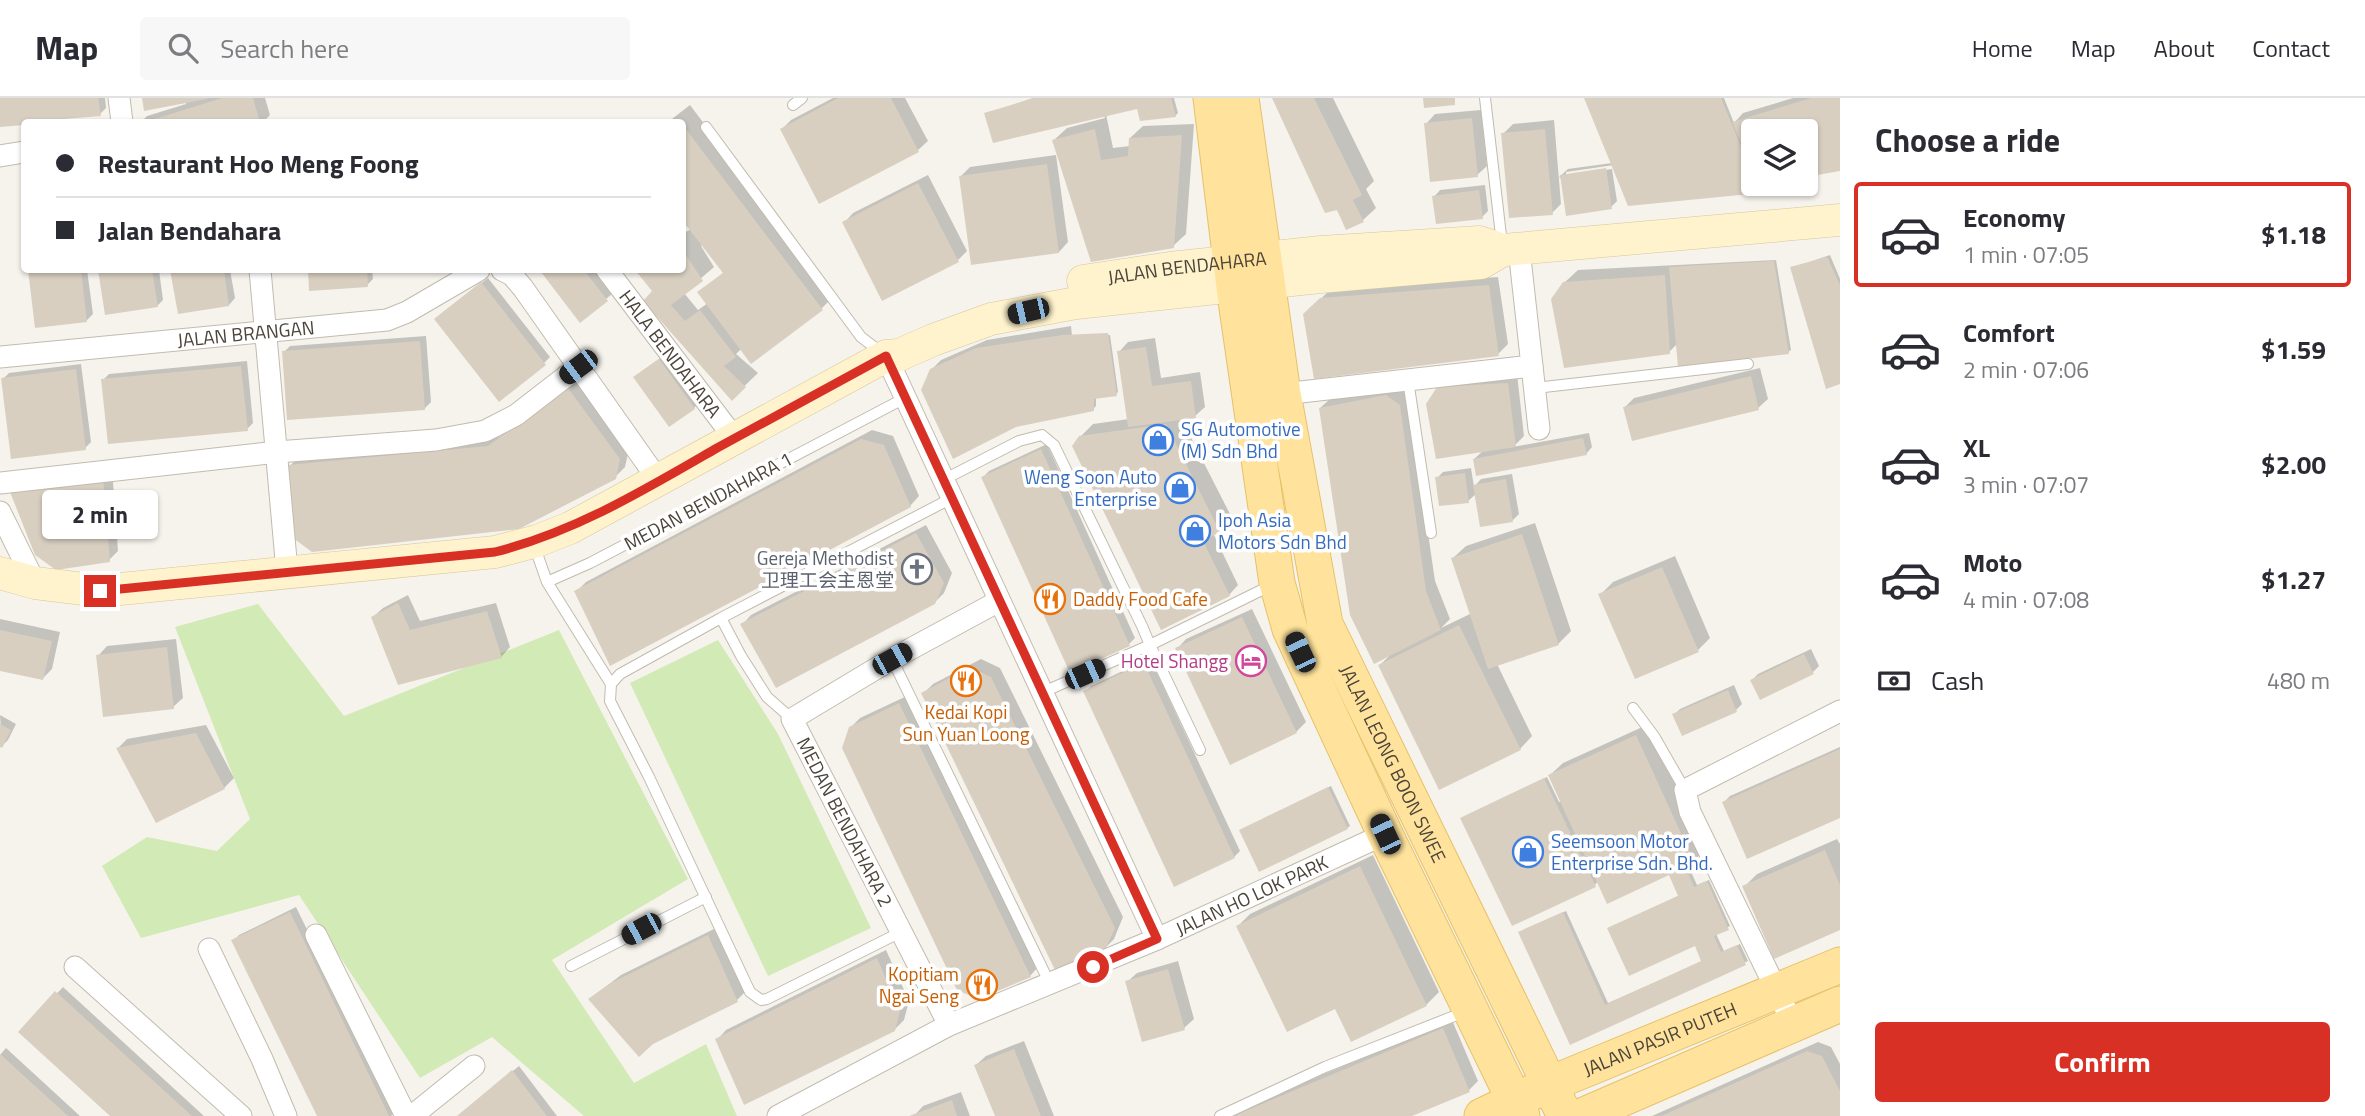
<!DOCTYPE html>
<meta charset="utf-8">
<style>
:root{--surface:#fff;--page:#f7f7f7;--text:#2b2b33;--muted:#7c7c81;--line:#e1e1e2;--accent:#d93025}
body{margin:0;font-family:"Titillium Web","Noto Sans SC",sans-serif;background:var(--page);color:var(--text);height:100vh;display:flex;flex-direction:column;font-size:26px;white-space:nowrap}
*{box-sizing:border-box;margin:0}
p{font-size:23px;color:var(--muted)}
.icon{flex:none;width:38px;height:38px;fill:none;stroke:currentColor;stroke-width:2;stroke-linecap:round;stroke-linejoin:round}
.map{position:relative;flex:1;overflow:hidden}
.sheet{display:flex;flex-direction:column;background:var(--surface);width:525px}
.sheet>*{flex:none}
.banner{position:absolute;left:21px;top:21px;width:665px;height:154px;border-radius:7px;box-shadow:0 2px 5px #0004;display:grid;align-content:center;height:154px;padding:0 35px;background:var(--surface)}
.fabs{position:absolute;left:1741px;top:21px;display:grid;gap:14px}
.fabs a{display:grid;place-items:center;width:77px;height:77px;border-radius:7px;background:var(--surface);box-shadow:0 2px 5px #0004;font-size:35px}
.end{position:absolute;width:32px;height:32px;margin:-16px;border:9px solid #d93025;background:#fff;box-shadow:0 0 0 4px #fff}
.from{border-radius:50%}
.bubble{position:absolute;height:49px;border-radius:7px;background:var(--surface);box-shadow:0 2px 5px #0004;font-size:23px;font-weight:700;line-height:49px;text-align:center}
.car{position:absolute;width:21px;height:42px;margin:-21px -10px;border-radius:9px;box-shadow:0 0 5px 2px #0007;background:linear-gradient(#222 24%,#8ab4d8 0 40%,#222 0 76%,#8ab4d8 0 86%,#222 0)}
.banner b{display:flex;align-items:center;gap:24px;height:66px;font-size:26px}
.banner b+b{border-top:2px solid var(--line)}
.banner i{width:18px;height:18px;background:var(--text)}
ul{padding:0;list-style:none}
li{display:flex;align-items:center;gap:21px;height:105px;margin:0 14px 10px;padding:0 21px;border:4px solid transparent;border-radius:7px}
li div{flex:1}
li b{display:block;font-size:26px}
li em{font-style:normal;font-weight:700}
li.selected{border-color:var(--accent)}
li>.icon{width:63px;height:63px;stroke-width:1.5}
h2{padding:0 35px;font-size:32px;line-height:84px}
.pay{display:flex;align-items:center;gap:18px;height:77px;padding:0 35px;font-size:26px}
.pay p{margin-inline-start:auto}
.cta{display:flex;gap:14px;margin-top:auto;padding:14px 35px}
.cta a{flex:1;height:80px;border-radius:7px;background:var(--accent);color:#fff;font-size:28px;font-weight:700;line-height:80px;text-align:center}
header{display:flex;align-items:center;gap:42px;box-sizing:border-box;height:98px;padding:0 35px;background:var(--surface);border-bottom:2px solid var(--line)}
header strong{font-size:33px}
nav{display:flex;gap:38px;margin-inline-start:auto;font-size:24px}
.search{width:490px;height:63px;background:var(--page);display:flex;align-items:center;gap:18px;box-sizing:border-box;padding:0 24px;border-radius:7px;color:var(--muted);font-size:26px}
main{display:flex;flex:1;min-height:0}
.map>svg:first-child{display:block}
</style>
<header>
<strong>Map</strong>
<div class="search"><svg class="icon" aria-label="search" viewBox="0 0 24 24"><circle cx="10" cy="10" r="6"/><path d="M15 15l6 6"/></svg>Search here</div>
<nav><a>Home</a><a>Map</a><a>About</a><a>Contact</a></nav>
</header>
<main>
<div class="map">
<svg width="1840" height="1018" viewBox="0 0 1840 1018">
<rect width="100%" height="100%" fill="#f6f3ec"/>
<path fill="#d2eab5" d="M258 506 344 618 559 532 688 781 552 862 634 985 706 946 737 1018H584L492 939 420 980 299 797 141 840 102 768 147 739 217 753 250 721 175 529Z
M718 542 778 636 871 830 768 878 630 585Z"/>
<path fill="#0003" fill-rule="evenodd" d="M0 0H105L106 10 100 16 0 28Z
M143 0H265L270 17 263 24H141L147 18 186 6V3Z
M833 0H905L928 43 918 52 820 104 782 31 791 22Z
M1033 0H1174L1178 15 1175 18 1138 9 1106 16 1113 50 1130 48V40L1143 28 1194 26 1186 136 1173 148 1054 42 1067 30 1105 20 1104 17 986 16Z
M1274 0H1333L1374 83 1366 91 1376 110 1363 122 1347 130Z
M1586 0H1724L1734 25 1743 15 1793 0H1840V71L1806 77V33H1754V86H1759L1761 91 1759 94 1614 67 1566 74V78L1612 71 1617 103 1611 109 1559 79 1568 71 1612 65Z
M690 7 834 198 822 210 742 250 736 256 758 275 732 300 637 172H682V136L691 131 682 119V24H668ZM703 146 724 174 700 195 708 205 698 212 684 195 714 169 701 148Z
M1481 12 1487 68 1477 77 1426 26 1435 16Z
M1554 22 1561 106 1552 115 1503 36 1513 26Z
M1056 57 1068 144 1059 154 961 78 970 69Z
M928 77 967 153 958 162 844 125 853 115Z
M1485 87 1488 113 1482 119 1434 99 1440 92Z
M1830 157 1840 181V284L1792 170Z
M1776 162 1791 252 1788 254 1678 245 1669 254 1564 185 1578 172Z
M30 172H87L93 216 87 222 36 228Z
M100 172H159L163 202 157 208 106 215Z
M172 172H230L235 200 229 207 179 214Z
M310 172H372L373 181 367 187 311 191Z
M545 172H601L617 192 580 222 543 174Z
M1498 179 1508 246 1498 256 1305 216 1331 191Z
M488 180 550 259 544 265 442 215Z
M1071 228 1072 238 1110 237 1118 294 1116 296 1096 299V308L1093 311 931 272 941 262 987 242Z
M426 238 431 304 425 310 284 254 290 248Z
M1155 240 1161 280 1200 274 1205 309 1195 318 1181 320 1232 420 1213 435 1238 487 1229 497 1080 339 1093 326 1129 321 1119 254 1128 244Z
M666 256 700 304 694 310 642 273Z
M247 263 253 325 247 331 103 282 109 276Z
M81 266 91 344 85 350 3 281 9 275Z
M1760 270 1768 301 1758 310 1625 309 1634 300Z
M1517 276 1524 338 1513 349 1589 335 1592 349 1586 356 1474 361 1484 352 1439 290 1449 280Z
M578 282 629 351 625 369 615 379 290 368 299 358 499 339Z
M1396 288 1408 298 1435 483 1450 521 1441 530 1472 515 1453 460 1466 448 1535 425 1571 533 1558 546 1497 566 1532 638 1520 651 1380 567 1389 558 1320 310 1330 301Z
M872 332 893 338 919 398 910 408 576 494 586 484Z
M1047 346 1135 540 1129 546 1071 572 983 379 989 373Z
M112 370 118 453 109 462 36 456Z
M1471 370 1474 389 1481 381 1512 376 1519 416 1513 422 1477 395 1468 403 1437 380 1443 374Z
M926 427 952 475 944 495 934 505 742 527 751 517Z
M1675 458 1710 540 1698 552 1600 497 1613 484Z
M408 497 420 523 496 505 510 549 501 559 399 585 373 519 383 510Z
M1252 511 1306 624 1296 634 1177 551 1186 541Z
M0 521 60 534 52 571 43 580 0 571Z
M176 541 183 600 173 609 98 558 107 548Z
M1811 551 1819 568 1813 574 1752 582 1758 576Z
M1150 560 1240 753 1234 759 1085 594 1091 588Z
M981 561 1000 570 1123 819 1114 841 1104 851 923 596 933 586Z
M1734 587 1742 606 1736 612 1683 635 1674 617 1680 611Z
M909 597 1039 868 1030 878 850 630 860 620Z
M0 617 16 626 8 642 2 648Z
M1649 626 1706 752 1688 767 1697 787 1709 782 1730 828 1716 836 1724 853 1740 846 1748 863 1571 945 1523 832 1566 813 1608 905 1703 863 1696 846 1609 830 1680 797 1670 775 1598 783 1595 787 1465 718 1547 679 1559 704 1562 703 1550 677 1563 665Z
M206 627 234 680 224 690 118 650 127 641Z
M1840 649V718L1724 704 1730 698Z
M1331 688 1350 728 1347 730H1244Z
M1837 741 1840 746V830L1744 789 1757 776Z
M1373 757 1439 894 1426 907 1336 908 1238 828 1250 816Z
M296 809 396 1014 391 1018H319L233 843 239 837Z
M718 829 746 893 737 902 590 901 621 877Z
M886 852 909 903 904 922 894 932 717 942 726 932Z
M1178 863 1194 921 1184 930 1127 884 1137 875Z
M63 889 204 1018H113L21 934Z
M1452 922 1478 983 1469 992 1408 1018H1230L1236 1013Z
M1024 943 1054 1018H997L976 967 986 958Z
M1818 944 1831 949 1840 966V1018H1652Z
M6 950 80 1018H0V957Z
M519 968 557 1018H459L461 1015Z
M961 994 970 1018H914L923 1008Z"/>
<path fill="#d8cfc1" d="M0 0H98L101 18 24 24V27L0 29Z
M142 0H207V1L144 13Z
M222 0H253L260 24H145Z
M838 0H891L919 54 819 106 780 31Z
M1035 0H1171L1176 19 1140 23 1137 11 993 45 984 15Z
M1272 0H1314L1362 97 1353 102 1364 124 1346 132 1337 112 1325 115Z
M1423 0H1455V7L1424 10Z
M1584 0H1721L1754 80V86H1756L1760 95 1628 108Z
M1811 0H1840V73L1806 79V33H1754V73L1732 24Z
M1472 20 1478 79 1430 84 1424 25Z
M682 26 823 212 751 266 697 194 723 175 682 122Z
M1095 31 1101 62 1128 58 1129 40 1182 37 1174 150 1091 164 1052 42Z
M1545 31 1553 117 1509 120 1501 35Z
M1047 66 1059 155 971 167 959 78Z
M1606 70 1612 111 1566 118 1560 77Z
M918 85 959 164 882 203 842 124Z
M1479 92 1483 121 1436 126 1432 98Z
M682 151 703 183 671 207 685 223 700 212 736 259 724 268 746 289 732 303 643 203 652 193 635 172H682Z
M1827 159 1840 187V286L1826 291 1790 169Z
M1774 163 1789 256 1678 269 1669 169Z
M28 172H81L87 224 35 230Z
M98 172H152L158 209 105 217Z
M170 172H224L229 208 178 216Z
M308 172H367L368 189 309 193Z
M544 172H584L608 203 580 225 541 174Z
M1665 177 1670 256 1564 270 1551 201 1563 184Z
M481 184 546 267 499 304 434 221Z
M1489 187 1499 258 1314 281 1303 216 1320 200Z
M1108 235 1117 298 1094 301V313L1016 329 953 361 921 292 930 271 976 250 1062 237Z
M420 243 425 312 287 322 282 253Z
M1146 249 1152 288 1191 283 1196 320 1128 329 1117 253Z
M659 261 695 311 669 329 633 279Z
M241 268 248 333 108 346 101 281Z
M76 271 86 352 11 361 1 280Z
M1751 278 1759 312 1632 343 1623 309Z
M1508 285 1516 349 1436 361 1426 306 1437 289Z
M568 290 620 361 616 381 519 431 312 454 293 440 288 367 488 348Z
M1386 297 1400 307 1426 493 1441 532 1374 566 1350 517 1319 310Z
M1166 326 1220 434 1203 443 1230 498 1161 532 1072 348 1079 338Z
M1583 340 1587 357 1476 378 1473 361Z
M861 341 884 347 911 409 610 568 574 493Z
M1041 351 1130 548 1070 575 981 379Z
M1465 375 1469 405 1439 408 1435 379Z
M103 378 110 464 56 472 35 457 10 394Z
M1506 381 1513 424 1480 429 1473 387Z
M916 435 944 485 935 506 776 590 740 526Z
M1522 436 1559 547 1488 571 1451 460Z
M1662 469 1699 554 1635 581 1598 496Z
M398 505 410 532 487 513 502 560 398 587 371 519Z
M1242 519 1297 635 1230 667 1175 550Z
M1459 527 1521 652 1439 692 1378 567Z
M0 532 52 543 43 582 0 573Z
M167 549 174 611 103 619 96 557Z
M1804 556 1814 576 1760 602 1750 582Z
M1144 565 1235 760 1174 789 1083 593Z
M970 569 991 579 1115 830 1105 852 1055 872 921 595Z
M1728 592 1737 614 1682 638 1672 616Z
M899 605 1031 879 978 901 957 892 842 650 849 629Z
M0 626 11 632 2 650 0 649Z
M196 635 225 691 156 725 116 650Z
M1636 637 1695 766 1686 770 1694 789 1707 783 1729 832 1714 838 1721 854 1737 847 1746 867 1570 947 1518 834 1563 814 1605 907 1701 863 1695 848 1629 878 1607 830 1678 798 1669 777 1607 806 1548 677Z
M1840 651V720L1747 761 1722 704Z
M1544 680 1596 789 1512 828 1460 720Z
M1328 689 1348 731 1259 774 1239 732Z
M1825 752 1840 787V832L1774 861 1742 788Z
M1360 768 1427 908 1351 944 1335 911 1287 934 1236 828Z
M290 814 389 1018H317L231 842Z
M708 837 738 904 653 946 639 959 588 901 609 886Z
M877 860 900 913 895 933 744 1007 715 941Z
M1168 871 1185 932 1142 944 1125 883Z
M55 893 192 1018H110L18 934Z
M1443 930 1470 994 1412 1018H1233Z
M1014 951 1041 1018H995L974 967Z
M1807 953 1822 958 1840 993V1018H1661Z
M0 956 68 1018H0Z
M512 972 547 1018H457Z
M952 1002 957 1018H909Z"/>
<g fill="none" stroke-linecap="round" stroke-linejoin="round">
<g stroke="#c2bbae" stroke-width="12">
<path id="service" d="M1485 0 1502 146
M793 7 802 0
M706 29 861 239 882 255
M1408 282 1431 435
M1535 290 1748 266
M943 382 1019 343 1042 337 1054 347 1142 528 1150 547 1041 595
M534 447 547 484 590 465 905 300
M547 484 611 586
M721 520 952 400
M892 561 1050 886
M1633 610 1654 638 1685 692
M792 621 767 599 741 558 721 520 620 576 611 586 610 603 649 679 750 894 761 902 767 901 901 834
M1200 652 1150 547 1272 487
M571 868 706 799
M1220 1018 1325 969 1467 913"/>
</g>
<g stroke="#c2bbae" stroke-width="23">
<g id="minor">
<path d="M119 0 122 24"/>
<path d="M0 58 24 54"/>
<path d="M1519 151 1539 331"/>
<path d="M260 172 287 473"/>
<path d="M502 172 512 177 523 190 659 383"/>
<path id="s1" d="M607 172 735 341"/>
<path d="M886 258 1157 841"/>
<path id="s2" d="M0 259 387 222 407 214 479 172"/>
<path d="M1283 296 1532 268"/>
<path d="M0 385 277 354 436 342 485 333 516 317 578 269"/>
<path d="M0 414 35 485"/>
<path d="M316 837 406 1018"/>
<path d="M209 851 262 961 286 1018"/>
<path d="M75 869 241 1018"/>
<path d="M1793 926 1690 714 1685 692 1840 613"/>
<path d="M949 927 792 621 892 561 999 503"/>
<path d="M412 1018 474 968"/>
<path id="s3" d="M778 1018 949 927 1157 841 1385 736"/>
</g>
</g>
<g stroke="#d6c79b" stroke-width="33">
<g id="secondary">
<path id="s4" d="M1083 183 1170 170 1321 154 1479 144 1503 152 1840 122"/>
<path d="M0 475 35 485 100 493 495 454 537 443 570 430 886 258 899 257 933 242 991 221 1076 205 1320 179 1481 165 1503 152"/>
</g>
</g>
<g stroke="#e6c16a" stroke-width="37">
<g id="primary">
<path d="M1211 0 1234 189 1277 485 1290 531 1385 736 1522 1018"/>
<path id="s5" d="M1241 0 1283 296 1325 526 1565 1018"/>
<path id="s6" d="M1482 1018 1550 986 1840 867"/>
<path d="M1582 1018 1840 906"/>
</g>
</g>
<use href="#service" stroke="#fff" stroke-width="10"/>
<use href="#minor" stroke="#fff" stroke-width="21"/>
<use href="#secondary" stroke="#fff3cd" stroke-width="32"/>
<use href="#primary" stroke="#ffe39c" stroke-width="35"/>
</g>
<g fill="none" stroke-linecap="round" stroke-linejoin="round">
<path stroke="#d93025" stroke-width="9" d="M100 493 495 454C575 434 646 391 717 350 773 319 830 289 886 258L1157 841 1093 869"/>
</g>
<defs>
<g id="shop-ring" transform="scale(1.575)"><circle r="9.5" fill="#fff" stroke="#3f7fe0" stroke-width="1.5"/><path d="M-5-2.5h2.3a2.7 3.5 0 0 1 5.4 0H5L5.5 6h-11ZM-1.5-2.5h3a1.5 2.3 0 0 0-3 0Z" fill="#3f7fe0"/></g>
<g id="church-ring" transform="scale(1.575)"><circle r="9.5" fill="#fff" stroke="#6b7280" stroke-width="1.5"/><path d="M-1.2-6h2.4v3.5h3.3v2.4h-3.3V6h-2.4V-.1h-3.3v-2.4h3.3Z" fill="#6b7280"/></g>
<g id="restaurant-ring" transform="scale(1.575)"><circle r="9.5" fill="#fff" stroke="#e8710a" stroke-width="1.5"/><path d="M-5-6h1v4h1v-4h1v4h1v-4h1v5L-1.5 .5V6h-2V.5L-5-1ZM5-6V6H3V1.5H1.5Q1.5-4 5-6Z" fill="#e8710a"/></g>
<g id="hotel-ring" transform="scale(1.575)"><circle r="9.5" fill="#fff" stroke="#d1479c" stroke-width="1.5"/><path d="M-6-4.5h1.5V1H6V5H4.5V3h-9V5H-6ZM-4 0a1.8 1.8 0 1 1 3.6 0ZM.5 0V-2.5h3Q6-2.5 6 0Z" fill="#d1479c"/></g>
</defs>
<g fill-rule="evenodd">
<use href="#shop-ring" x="1158" y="342"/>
<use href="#shop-ring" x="1180" y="390"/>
<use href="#shop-ring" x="1195" y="433"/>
<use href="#church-ring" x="917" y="471"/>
<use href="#restaurant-ring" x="1050" y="501"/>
<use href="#hotel-ring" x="1251" y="563"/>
<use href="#restaurant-ring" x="966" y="583"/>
<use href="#shop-ring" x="1528" y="754"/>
<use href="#restaurant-ring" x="982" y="887"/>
</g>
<g text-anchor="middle" stroke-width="7" stroke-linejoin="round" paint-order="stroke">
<g font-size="19" fill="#4b4439" stroke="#fff">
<text dy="7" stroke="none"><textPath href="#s4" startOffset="105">JALAN BENDAHARA</textPath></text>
<text dy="7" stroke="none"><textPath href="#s2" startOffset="247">JALAN BRANGAN</textPath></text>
<text dy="7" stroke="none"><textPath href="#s1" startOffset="105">HALA BENDAHARA</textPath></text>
<text transform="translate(708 403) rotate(-28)" y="7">MEDAN BENDAHARA 1</text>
<text dy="7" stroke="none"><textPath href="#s5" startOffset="688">JALAN LEONG BOON SWEE</textPath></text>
<text transform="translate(845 724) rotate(63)" y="7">MEDAN BENDAHARA 2</text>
<text dy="7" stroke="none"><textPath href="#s3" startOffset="523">JALAN HO LOK PARK</textPath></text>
<text dy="7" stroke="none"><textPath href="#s6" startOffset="194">JALAN PASIR PUTEH</textPath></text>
</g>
<g font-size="19" fill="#366cbe" stroke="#fff" text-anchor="start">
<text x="1181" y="338">SG Automotive<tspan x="1181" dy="22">(M) Sdn Bhd</tspan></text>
<text x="1157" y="386" text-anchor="end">Weng Soon Auto<tspan x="1157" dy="22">Enterprise</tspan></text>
<text x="1218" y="429">Ipoh Asia<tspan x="1218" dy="22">Motors Sdn Bhd</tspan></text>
<text x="1551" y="750">Seemsoon Motor<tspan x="1551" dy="22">Enterprise Sdn. Bhd.</tspan></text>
</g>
<g font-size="19" fill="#5b616d" stroke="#fff" text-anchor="end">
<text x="894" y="467">Gereja Methodist<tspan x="894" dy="22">卫理工会主恩堂</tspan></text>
</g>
<g font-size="19" fill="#c56008" stroke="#fff" text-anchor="start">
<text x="1073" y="508">Daddy Food Cafe</text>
<text x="966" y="621" text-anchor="middle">Kedai Kopi<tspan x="966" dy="22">Sun Yuan Loong</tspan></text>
<text x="959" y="883" text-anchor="end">Kopitiam<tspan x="959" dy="22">Ngai Seng</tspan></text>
</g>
<g font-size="19" fill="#b23c85" stroke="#fff" text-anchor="end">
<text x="1228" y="570">Hotel Shangg</text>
</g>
</g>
</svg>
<div class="fabs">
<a><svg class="icon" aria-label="layers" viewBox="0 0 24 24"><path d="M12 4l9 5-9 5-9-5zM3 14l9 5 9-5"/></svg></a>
</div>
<i class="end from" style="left:1093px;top:869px"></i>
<i class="end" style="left:100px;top:493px"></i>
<div class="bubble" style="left:42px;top:392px;width:116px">2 min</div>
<i class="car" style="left:1028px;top:213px;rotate:257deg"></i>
<i class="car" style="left:578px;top:269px;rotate:233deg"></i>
<i class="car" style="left:1300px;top:554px;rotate:335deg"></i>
<i class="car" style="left:892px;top:561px;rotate:61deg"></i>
<i class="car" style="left:1085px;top:576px;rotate:66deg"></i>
<i class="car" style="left:1385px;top:736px;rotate:335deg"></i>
<i class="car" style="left:641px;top:831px;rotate:242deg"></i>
<div class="banner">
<b><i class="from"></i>Restaurant Hoo Meng Foong</b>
<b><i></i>Jalan Bendahara</b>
</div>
</div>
<section class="sheet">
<h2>Choose a ride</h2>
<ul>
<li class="selected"><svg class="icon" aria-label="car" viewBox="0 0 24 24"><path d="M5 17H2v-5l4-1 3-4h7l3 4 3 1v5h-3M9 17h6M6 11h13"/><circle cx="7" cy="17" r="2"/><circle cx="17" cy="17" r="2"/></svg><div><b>Economy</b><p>1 min · 07:05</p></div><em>$1.18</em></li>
<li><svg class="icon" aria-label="car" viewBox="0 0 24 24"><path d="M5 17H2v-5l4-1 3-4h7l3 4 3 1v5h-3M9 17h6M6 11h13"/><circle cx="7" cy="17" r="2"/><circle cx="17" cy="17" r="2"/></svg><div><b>Comfort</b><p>2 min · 07:06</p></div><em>$1.59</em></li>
<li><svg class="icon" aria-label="car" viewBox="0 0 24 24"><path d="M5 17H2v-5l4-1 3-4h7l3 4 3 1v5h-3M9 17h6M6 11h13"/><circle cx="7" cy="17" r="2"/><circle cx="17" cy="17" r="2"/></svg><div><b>XL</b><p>3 min · 07:07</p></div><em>$2.00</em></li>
<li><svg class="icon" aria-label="car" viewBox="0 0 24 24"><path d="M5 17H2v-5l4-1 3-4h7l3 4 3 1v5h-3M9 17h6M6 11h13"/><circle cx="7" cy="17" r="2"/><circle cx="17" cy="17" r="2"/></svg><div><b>Moto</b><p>4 min · 07:08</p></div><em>$1.27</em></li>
</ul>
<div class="pay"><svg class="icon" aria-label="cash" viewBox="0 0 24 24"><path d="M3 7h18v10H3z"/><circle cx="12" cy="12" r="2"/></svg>Cash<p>480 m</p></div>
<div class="cta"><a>Confirm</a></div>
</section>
</main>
